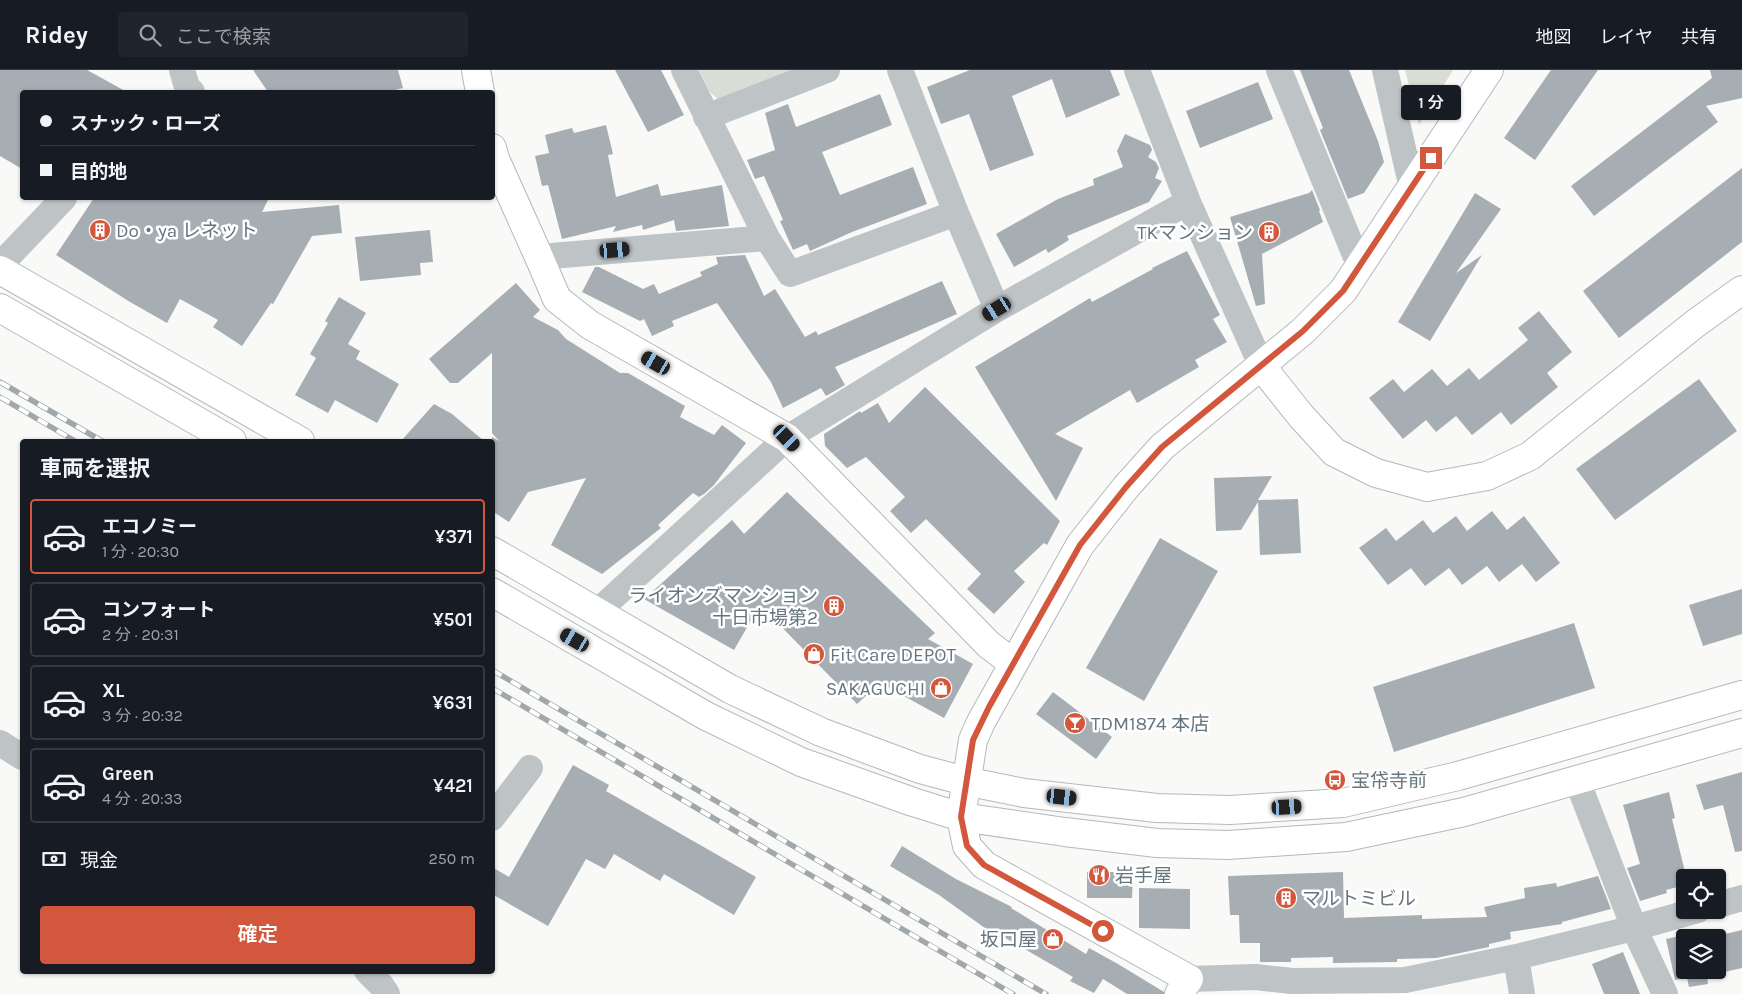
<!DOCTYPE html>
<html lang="ja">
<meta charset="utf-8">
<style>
:root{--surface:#171b24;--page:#20242c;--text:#f1f3f6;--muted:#9ea1a6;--line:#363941;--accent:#d3573c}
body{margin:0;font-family:Karla,"Noto Sans JP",sans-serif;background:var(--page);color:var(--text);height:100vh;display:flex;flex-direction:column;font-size:19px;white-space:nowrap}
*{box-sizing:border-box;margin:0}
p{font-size:16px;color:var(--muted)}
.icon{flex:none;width:28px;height:28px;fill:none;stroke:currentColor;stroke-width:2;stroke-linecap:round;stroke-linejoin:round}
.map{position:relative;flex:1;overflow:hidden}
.side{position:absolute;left:20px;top:369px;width:475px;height:535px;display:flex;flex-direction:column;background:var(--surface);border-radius:5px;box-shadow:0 1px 4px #0004}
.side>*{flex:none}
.top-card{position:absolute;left:20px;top:20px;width:475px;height:110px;border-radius:5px;box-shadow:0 1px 4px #0004;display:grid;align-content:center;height:110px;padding:0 20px;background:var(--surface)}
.buttons{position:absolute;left:1676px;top:799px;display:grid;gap:10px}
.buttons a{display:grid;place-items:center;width:50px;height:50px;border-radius:5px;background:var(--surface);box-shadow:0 1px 4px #0004;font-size:25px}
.end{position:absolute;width:22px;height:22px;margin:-11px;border:6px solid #d3573c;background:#fff;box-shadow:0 0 0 2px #fff}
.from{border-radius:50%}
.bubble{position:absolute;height:35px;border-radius:5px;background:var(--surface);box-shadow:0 1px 4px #0004;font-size:16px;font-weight:600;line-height:35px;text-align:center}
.car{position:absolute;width:15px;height:30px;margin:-15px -8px;border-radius:6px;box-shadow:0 0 4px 1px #0007;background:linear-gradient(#222 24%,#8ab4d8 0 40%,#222 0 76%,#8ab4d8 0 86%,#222 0)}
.top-card b{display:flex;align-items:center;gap:18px;height:48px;font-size:19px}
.top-card b+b{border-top:1px solid var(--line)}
.top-card i{width:12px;height:12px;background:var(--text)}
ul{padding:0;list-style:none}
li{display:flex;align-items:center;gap:15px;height:75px;margin:0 10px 8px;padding:0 10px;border:2px solid var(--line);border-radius:5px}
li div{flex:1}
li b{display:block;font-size:19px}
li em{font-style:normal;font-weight:600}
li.selected{border-color:var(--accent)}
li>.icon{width:45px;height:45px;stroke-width:1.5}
h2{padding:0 20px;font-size:22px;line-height:60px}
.pay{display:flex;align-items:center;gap:12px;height:55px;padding:0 20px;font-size:19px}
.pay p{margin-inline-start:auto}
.cta{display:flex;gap:10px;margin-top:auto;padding:10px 20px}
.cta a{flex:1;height:58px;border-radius:5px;background:var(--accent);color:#fff;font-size:20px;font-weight:600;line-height:58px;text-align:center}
header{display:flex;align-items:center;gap:30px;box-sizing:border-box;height:70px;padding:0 25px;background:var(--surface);border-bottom:1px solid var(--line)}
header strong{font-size:24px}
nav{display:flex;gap:28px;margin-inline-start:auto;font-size:18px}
.search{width:350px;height:45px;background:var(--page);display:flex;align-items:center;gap:12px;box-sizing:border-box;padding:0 18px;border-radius:5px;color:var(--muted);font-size:19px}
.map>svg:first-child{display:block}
</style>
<header>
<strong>Ridey</strong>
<div class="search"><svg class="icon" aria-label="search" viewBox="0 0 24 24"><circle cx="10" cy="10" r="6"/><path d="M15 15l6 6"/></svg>ここで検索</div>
<nav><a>地図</a><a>レイヤ</a><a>共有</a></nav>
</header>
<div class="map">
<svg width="1742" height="924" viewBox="0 0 1742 924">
<rect width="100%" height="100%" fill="#f9f9f7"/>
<path fill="#d9ddd6" d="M699 0H801L721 32 709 21Z
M1405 0H1453L1419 55Z"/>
<path fill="#a6aeb3" d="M0 0H87L127 22H22V99L0 86Z
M253 0H398L403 18 387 22H268Z
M615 0H661L684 45 648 62Z
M970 0H1110L1120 25 1066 48 1052 9 1012 26 1034 85 990 101 969 44 941 54 927 17Z
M1300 0H1349L1378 71 1384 92 1364 123 1348 129 1320 60 1323 58Z
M1551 0H1598L1535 90 1504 68Z
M1710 0H1742V28L1706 36 1718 52 1594 146 1571 116 1712 8Z
M1258 12 1273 49 1200 78 1186 41Z
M880 24 892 55 822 82 840 125 913 97 927 134 852 162 810 181 807 174 793 180 780 151 783 150 764 106 755 109 747 90 775 80 765 43 788 34 796 57Z
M606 55 613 84 608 85 616 127 658 114 661 126 722 115 729 156 676 161 674 150 643 160 642 155 613 162 616 156 562 169 548 115 542 116 535 86 549 83 545 65 572 58 574 63Z
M1125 64 1150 75 1152 80 1148 87 1156 92 1159 98 1155 108 1162 111 1149 132 1067 166 1069 170 1048 183 1046 179 1014 197 996 164 1058 129 1094 115 1093 109 1123 97 1117 81Z
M1742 98V172L1619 268 1583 221Z
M1312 120 1320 140 1319 141 1323 152 1262 184 1265 234 1256 236 1230 147 1309 123Z
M1475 123 1501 139 1456 203 1482 185 1430 271 1398 252Z
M94 128H269L262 142 339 135 342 163 312 166 273 234 271 233 242 276 213 257 218 250 180 229 167 253 130 232 56 185Z
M430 160 433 192 420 193 421 205 360 211 355 167Z
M1187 181 1220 245 1213 249 1227 272 1195 290 1199 297 1137 333 1130 320 1055 364 1083 378 1056 431 975 297 1090 228 1092 232 1153 199 1152 198Z
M745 185 764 226 775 219 805 267 816 261 818 265 942 211 957 244 835 297 845 315 826 326 821 318 783 338 771 312 717 233 672 251 674 256 652 266 644 249 640 251 582 222 595 197H599L643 219 654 214 659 224 702 206 700 202 718 194 716 187Z
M516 213 540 240 533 247 558 260 566 269 620 303H628L685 336 680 347 714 365 722 355 746 373 714 415 704 424 699 427 693 423 658 455 661 458 602 504 551 475 586 408 528 422 509 452 492 441V367L499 371 492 363V283L458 313H450L429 289Z
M339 227 366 243 348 274 360 281 356 289 399 314 377 353 335 330 328 343 295 325 316 288 310 284 328 253 325 251Z
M1539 241 1572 282 1547 303 1558 317 1511 355 1501 342 1472 365 1456 346 1436 362 1426 350 1403 369 1369 328 1393 309 1404 322 1432 299 1447 316 1469 298 1479 310 1528 270 1518 258Z
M1699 309 1737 361 1615 450 1576 399Z
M925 317 1060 451 1047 475 1044 473 1014 501 1025 512 994 544 967 519 981 504 926 449 911 463 890 441 905 427 866 387 847 398 825 376 824 364 860 341 861 343 878 333 889 353Z
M434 334 452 344 484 371H401Z
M1272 406 1258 430 1298 429 1301 483 1260 485 1258 432 1241 460 1216 461 1214 408Z
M787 422 935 563 928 569 973 594 944 648 880 613 857 634 760 535 734 580 644 529 732 450 744 464Z
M1492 441 1507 460 1524 446 1560 493 1536 512 1522 494 1499 512 1487 496 1462 515 1449 498 1425 516 1411 498 1388 515 1359 478 1386 458 1396 471 1423 450 1433 463 1456 446 1467 461Z
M1160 468 1218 501 1144 631 1086 598Z
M1742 519V564L1703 576 1689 535Z
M1574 553 1595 618 1394 682 1373 617Z
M1053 622 1112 667 1096 689 1036 644Z
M573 695 609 715 606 721 756 807 734 845 664 804 660 811 614 784 605 799 586 789 548 856 492 824V797L509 807Z
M1742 702V781L1735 782 1723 735 1704 740 1696 715Z
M1669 722 1675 748 1672 749 1685 802V815L1666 820 1667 823 1640 831 1627 798 1640 794 1623 735Z
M902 776 956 809 1012 837 1011 838 1086 884 1089 878 1118 894 1164 922V924H1127L1103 909 1094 923 1070 911 1073 907 997 863 996 866 939 825 890 796Z
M1087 802H1133L1132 828H1087Z
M1343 802 1344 848 1422 845V849L1487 847 1484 837 1525 828 1524 818 1556 813 1557 817 1598 806 1611 839 1562 852V854L1510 862 1511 869 1489 874V877L1436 888 1397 889V892L1333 893V887L1291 888V892H1260V873H1240L1239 845H1230L1228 806Z
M1139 818 1190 819V859L1139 858Z
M1742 860V898L1707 906 1708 914 1689 917 1687 908 1675 910 1666 869 1698 862 1699 868H1685V900H1718V868H1708Z
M1623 882 1640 924H1604L1592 894Z"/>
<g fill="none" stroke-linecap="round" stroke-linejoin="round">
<g stroke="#b3b9bd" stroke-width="30">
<path id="secondary" d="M476 0 480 22
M492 78 495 89 539 187 557 229 590 255 787 368 989 575 1013 593
M0 200 300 371
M0 238 232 371
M1262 297 1301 346 1334 382 1376 403 1427 417 1487 406 1530 386 1696 253 1742 220
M492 481 730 619 821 662 920 699 965 711 1024 723 1157 738 1230 740 1343 733 1458 706 1742 625
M492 522 706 646 801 692 913 732 961 747 1065 762 1157 773 1228 775 1346 767 1464 742 1742 663
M1179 924 1189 909 984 795 967 776 961 747 973 670 981 652 1080 475 1126 417 1162 377 1303 261 1343 221 1489 0"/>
</g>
<path stroke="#bec3c6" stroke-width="26" d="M182 0 187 17 192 22
M684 0 767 168 790 204 956 143
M900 0 956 143 997 239
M1137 0 1188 132 1262 297
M1279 0 1360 197
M1385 0 1412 118
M706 47 827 0
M539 187 767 168
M0 195 64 128
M598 541 787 368 997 239 1188 132
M0 673 22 687
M1577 710 1634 858 1665 924
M492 748 530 698
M1718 835 1742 828
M1516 887 1522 924
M367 901 381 915 387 924
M1189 909 1255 907 1292 911 1405 910 1516 887 1634 858 1698 840"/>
<use href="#secondary" stroke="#fff" stroke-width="28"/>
<g stroke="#a1a8ac" stroke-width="5.5">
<path id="rail" d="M0 312 102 371
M0 327 75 371
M492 600 1046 924
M492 618 1013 924"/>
</g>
<use href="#rail" stroke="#fff" stroke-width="4" stroke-dasharray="11" stroke-linecap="butt"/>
</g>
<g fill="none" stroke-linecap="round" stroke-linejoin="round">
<path stroke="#d3573c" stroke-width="6" d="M1103 861 984 795 967 776 961 747 973 670 989 637 1080 475 1126 417 1162 377 1303 261 1343 221 1431 88"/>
</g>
<defs>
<g id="building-disc" transform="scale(1.125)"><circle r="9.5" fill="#d3573c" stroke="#fff"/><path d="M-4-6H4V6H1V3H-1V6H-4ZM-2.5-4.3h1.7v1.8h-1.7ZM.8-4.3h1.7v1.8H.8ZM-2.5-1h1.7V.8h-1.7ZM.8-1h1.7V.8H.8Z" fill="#fff"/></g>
<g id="shop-disc" transform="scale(1.125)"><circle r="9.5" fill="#d3573c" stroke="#fff"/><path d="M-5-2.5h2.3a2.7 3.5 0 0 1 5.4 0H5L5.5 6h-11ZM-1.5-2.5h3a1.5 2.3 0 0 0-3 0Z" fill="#fff"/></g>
<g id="bar-disc" transform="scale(1.125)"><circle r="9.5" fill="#d3573c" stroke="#fff"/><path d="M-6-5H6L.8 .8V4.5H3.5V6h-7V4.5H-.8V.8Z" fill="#fff"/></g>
<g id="bus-disc" transform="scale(1.125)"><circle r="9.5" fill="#d3573c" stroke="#fff"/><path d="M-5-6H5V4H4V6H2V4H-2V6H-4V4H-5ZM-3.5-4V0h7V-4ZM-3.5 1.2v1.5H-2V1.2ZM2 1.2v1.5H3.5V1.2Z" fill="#fff"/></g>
<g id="restaurant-disc" transform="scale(1.125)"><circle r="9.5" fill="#d3573c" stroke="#fff"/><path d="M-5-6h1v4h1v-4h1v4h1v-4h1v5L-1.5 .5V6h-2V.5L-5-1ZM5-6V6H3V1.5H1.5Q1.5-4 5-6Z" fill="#fff"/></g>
</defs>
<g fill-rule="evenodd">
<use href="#building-disc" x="100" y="160"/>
<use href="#building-disc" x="1269" y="162"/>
<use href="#building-disc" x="834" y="536"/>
<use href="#shop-disc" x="814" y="584"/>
<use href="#shop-disc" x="941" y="618"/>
<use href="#bar-disc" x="1075" y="653"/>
<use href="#bus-disc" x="1335" y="710"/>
<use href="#restaurant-disc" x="1099" y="805"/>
<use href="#building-disc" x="1286" y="828"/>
<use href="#shop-disc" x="1053" y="869"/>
</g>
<g text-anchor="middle" stroke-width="5" stroke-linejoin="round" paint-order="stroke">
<g font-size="19" fill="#66767f" stroke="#fff" text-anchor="start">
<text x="116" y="167">Do・ya レネット</text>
<text x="1253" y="169" text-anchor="end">TKマンション</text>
<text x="818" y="532" text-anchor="end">ライオンズマンション<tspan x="818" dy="22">十日市場第2</tspan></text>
<text x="830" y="591">Fit Care DEPOT</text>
<text x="925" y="625" text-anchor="end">SAKAGUCHI</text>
<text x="1091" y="660">TDM1874 本店</text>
<text x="1351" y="717">宝帒寺前</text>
<text x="1115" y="812">岩手屋</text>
<text x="1302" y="835">マルトミビル</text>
<text x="1037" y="876" text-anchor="end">坂口屋</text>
</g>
</g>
</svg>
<div class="buttons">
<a><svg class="icon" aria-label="locate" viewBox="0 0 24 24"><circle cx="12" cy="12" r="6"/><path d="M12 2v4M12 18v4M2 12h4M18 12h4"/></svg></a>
<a><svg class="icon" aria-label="layers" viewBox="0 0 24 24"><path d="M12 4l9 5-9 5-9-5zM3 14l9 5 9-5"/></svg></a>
</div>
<i class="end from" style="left:1103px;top:861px"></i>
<i class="end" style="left:1431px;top:88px"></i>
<div class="bubble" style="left:1401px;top:15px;width:60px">1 分</div>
<i class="car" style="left:615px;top:180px;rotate:85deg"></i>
<i class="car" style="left:997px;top:239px;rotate:239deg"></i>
<i class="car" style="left:656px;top:293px;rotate:300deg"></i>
<i class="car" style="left:787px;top:368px;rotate:136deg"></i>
<i class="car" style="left:575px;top:570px;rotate:300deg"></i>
<i class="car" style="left:1062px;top:727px;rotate:96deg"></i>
<i class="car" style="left:1287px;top:737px;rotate:87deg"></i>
<div class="top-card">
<b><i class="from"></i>スナック・ローズ</b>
<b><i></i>目的地</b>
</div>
<section class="side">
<h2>車両を選択</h2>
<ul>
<li class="selected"><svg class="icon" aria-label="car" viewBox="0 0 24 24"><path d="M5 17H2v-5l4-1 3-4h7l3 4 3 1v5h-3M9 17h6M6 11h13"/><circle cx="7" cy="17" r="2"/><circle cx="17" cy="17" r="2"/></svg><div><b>エコノミー</b><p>1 分 · 20:30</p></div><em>¥371</em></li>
<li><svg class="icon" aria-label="car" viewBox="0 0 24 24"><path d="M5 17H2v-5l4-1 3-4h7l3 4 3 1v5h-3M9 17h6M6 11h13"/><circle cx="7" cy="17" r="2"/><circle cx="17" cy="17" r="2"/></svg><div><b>コンフォート</b><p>2 分 · 20:31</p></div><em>¥501</em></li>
<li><svg class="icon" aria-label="car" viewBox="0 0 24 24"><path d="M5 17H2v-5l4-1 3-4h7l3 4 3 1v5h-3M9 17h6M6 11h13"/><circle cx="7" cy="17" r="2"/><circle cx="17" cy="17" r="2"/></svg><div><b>XL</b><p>3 分 · 20:32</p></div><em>¥631</em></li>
<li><svg class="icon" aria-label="car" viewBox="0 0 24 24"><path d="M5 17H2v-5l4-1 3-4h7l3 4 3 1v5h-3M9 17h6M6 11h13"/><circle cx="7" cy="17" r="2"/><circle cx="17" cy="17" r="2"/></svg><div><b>Green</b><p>4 分 · 20:33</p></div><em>¥421</em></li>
</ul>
<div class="pay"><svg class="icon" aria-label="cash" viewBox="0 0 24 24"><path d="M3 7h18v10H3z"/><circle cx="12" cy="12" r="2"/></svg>現金<p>250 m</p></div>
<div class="cta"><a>確定</a></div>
</section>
</div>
